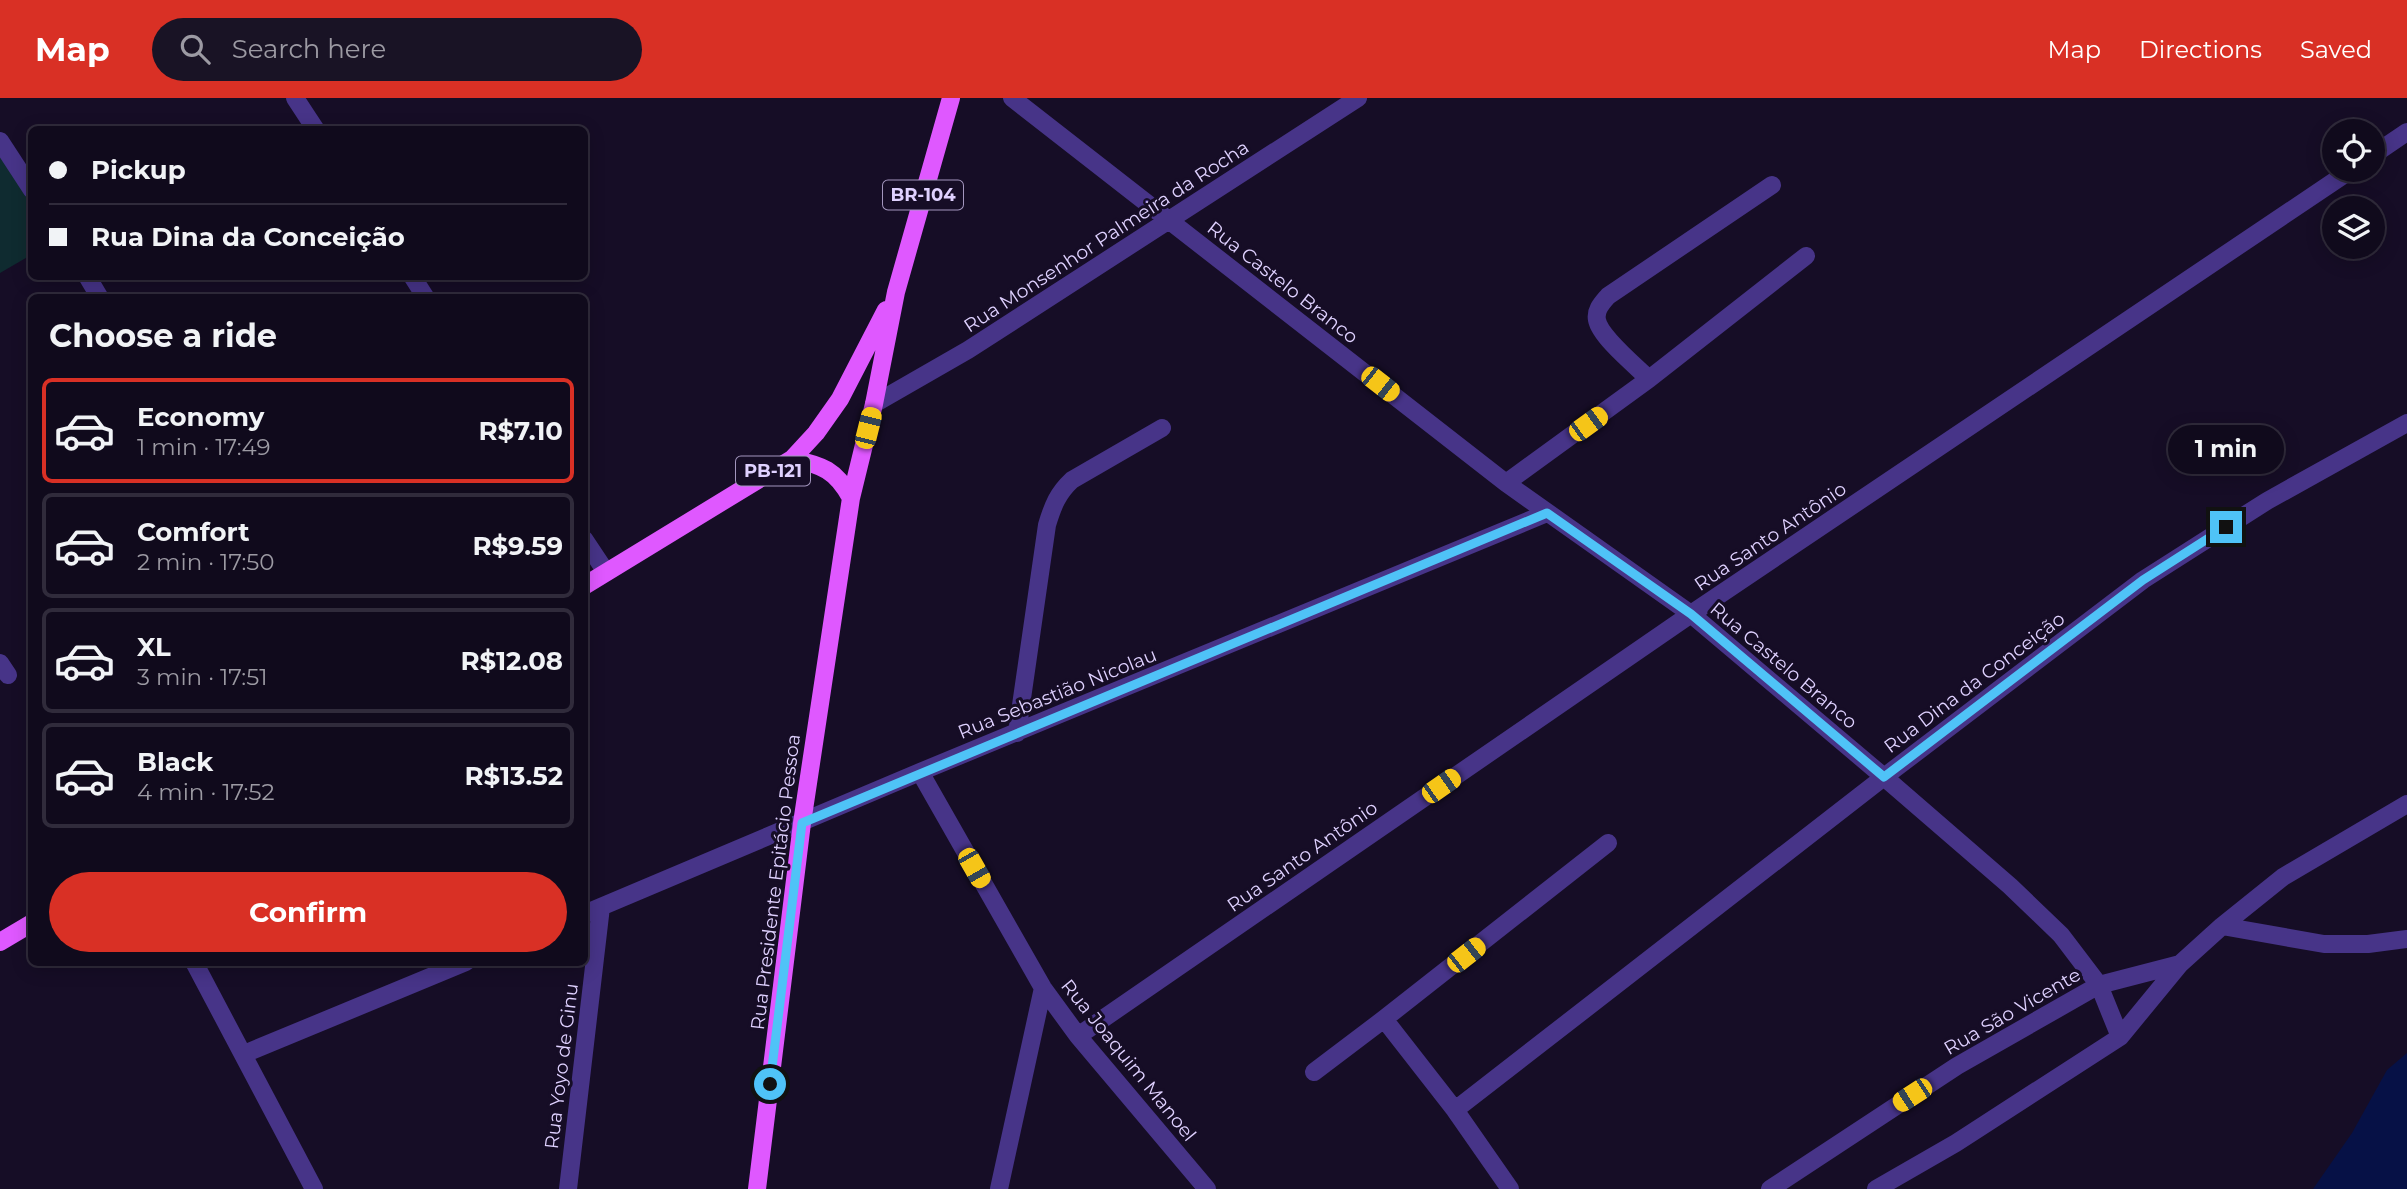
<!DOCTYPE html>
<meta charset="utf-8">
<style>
:root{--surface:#100a1c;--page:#191325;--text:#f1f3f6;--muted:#9c9aa3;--line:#302b3b;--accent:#d93025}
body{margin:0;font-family:Montserrat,sans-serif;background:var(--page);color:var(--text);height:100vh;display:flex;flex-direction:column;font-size:26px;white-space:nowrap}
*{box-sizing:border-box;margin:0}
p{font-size:23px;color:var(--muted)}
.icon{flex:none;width:38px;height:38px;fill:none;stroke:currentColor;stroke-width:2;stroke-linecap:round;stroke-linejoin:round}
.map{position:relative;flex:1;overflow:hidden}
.sheet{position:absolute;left:28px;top:196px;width:560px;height:672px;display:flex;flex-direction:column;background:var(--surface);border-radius:10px;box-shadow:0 4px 18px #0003,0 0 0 2px var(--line)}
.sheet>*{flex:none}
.banner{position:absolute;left:28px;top:28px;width:560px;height:154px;border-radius:10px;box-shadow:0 4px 18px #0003,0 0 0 2px var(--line);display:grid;align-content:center;height:154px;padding:0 21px;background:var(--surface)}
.controls{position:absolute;left:2322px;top:21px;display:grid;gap:14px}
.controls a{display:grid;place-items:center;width:63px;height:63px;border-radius:50%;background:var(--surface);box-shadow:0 4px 18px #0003,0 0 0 2px var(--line);font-size:35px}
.end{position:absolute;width:32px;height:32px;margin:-16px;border:9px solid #4fc3f7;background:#111;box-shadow:0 0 0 4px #111}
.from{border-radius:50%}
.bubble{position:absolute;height:49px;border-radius:24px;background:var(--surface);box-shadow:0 4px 18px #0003,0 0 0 2px var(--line);font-size:23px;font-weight:700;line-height:49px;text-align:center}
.car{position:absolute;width:21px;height:42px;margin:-21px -10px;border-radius:9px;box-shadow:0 0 5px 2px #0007;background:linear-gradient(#f5c518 24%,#345 0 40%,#f5c518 0 76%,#345 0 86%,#f5c518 0)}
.banner b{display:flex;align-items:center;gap:24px;height:66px;font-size:26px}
.banner b+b{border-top:2px solid var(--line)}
.banner i{width:18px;height:18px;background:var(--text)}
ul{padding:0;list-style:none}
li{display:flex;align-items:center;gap:21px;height:105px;margin:0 14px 10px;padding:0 7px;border:4px solid var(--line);border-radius:10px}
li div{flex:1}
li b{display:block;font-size:26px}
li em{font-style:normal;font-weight:700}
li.active{border-color:var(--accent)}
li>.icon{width:63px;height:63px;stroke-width:1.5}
h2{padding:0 21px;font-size:32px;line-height:84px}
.button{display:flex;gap:14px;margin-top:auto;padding:14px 21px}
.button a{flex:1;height:80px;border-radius:42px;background:var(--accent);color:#fff;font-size:28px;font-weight:700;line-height:80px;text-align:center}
header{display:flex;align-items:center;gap:42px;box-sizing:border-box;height:98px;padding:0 35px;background:var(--accent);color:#fff}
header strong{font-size:33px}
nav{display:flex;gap:38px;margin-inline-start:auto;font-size:24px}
.search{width:490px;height:63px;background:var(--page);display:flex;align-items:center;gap:18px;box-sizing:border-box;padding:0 24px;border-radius:38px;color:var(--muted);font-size:26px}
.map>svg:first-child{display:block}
</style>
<header>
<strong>Map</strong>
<div class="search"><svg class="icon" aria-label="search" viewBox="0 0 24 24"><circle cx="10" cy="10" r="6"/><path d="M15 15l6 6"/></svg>Search here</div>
<nav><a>Map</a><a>Directions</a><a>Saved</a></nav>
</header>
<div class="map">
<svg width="2407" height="1091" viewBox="0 0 2407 1091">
<rect width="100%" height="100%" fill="#160d26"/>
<path fill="#0f2b30" d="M0 57 32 102 31 157 0 175Z"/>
<path fill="#061146" d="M2407 955V1091H2313L2352 1035 2387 972Z"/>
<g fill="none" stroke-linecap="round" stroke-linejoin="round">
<path stroke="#473488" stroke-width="18" d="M295 0 316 32
M1012 0 1506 385 1691 516 1884 679 2010 788 2061 837 2099 887 2120 939
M0 43 32 92
M2373 57 2407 34
M87 178 100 200
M412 178 426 200
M1649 281C1636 268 1600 239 1597 222 1595 212 1602 205 1608 198L1772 87
M874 306 968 252 1358 0
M1506 385 1649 281 1806 158
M584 441 606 474
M0 565 8 577
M1017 635 1047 427C1053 407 1058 395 1072 382L1162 330
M920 674 1043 890 1078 938 1207 1091
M584 816 920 674 1547 415
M2222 828 2324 846H2368L2407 841
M194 864 314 1091
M1384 921 1455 1012 1510 1091
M1078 938 1691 516 2351 72
M244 956 466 864
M1314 974 1384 921 1608 745
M1455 1012 1884 679 2143 482 2267 403 2407 325
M568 1091 601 809
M999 1091 1043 890
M1770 1091 1957 968 2099 887 2180 866
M1876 1091 1956 1045 2120 939 2180 866 2222 828 2283 779 2407 706"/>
<path stroke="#df58ff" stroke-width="18" d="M792 361C822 367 836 372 851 400
M584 488 792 361 816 335 840 301 886 212
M0 844 32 825
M757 1091 802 725 851 400 874 306 896 194 951 0"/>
</g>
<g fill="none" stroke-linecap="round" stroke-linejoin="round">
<path stroke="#4fc3f7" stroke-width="9" d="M770 986 802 725 1547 415 1691 516 1884 679 2143 482 2226 429"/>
</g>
<g text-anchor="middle" stroke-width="6" stroke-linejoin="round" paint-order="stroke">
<g fill="#160d26" stroke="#a396be" stroke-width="2">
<rect x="883" y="82.5" width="80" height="29" rx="5"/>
<rect x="736" y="358.5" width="74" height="29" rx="5"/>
</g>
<g font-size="18" font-weight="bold" fill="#dfd1ff">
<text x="923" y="103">BR-104</text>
<text x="773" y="379">PB-121</text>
</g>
<g font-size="19" fill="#dfd1ff" stroke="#160d26">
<text transform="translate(1106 138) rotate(-33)" y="7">Rua Monsenhor Palmeira da Rocha</text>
<text transform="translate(1283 184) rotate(38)" y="7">Rua Castelo Branco</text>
<text transform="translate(1770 438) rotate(-34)" y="7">Rua Santo Antônio</text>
<text transform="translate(1784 567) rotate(40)" y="7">Rua Castelo Branco</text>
<text transform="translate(1974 584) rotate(-37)" y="7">Rua Dina da Conceição</text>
<text transform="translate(1057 595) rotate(-22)" y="7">Rua Sebastião Nicolau</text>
<text transform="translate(1302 758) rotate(-35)" y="7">Rua Santo Antônio</text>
<text transform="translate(775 784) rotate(-83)" y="7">Rua Presidente Epitácio Pessoa</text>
<text transform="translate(2012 913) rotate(-30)" y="7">Rua São Vicente</text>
<text transform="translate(1129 962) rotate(51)" y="7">Rua Joaquim Manoel</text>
<text transform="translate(561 968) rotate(-83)" y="7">Rua Yoyo de Ginu</text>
</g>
</g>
</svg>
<div class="controls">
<a><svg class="icon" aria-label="locate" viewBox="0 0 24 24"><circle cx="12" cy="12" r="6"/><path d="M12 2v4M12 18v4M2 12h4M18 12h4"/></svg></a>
<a><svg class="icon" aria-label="layers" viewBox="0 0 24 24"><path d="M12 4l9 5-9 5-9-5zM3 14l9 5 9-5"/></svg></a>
</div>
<i class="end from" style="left:770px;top:986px"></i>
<i class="end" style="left:2226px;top:429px"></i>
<div class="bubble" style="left:2168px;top:327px;width:116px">1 min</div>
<i class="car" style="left:1380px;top:286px;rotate:128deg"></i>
<i class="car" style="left:1588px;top:326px;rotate:54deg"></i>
<i class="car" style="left:868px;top:330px;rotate:14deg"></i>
<i class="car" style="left:1441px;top:688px;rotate:55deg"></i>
<i class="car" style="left:974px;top:770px;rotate:150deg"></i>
<i class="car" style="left:1466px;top:857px;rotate:52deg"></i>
<i class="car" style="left:1912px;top:997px;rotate:237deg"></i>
<div class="banner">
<b><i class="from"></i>Pickup</b>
<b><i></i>Rua Dina da Conceição</b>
</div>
<section class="sheet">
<h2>Choose a ride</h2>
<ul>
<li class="active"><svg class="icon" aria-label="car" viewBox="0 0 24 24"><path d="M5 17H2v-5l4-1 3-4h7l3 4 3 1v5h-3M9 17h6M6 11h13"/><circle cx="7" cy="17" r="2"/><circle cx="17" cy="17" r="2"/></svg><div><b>Economy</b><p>1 min · 17:49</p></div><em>R$7.10</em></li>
<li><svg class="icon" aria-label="car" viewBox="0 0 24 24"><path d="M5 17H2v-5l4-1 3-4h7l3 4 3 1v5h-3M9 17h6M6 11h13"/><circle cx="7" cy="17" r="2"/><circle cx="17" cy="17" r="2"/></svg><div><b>Comfort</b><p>2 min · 17:50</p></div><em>R$9.59</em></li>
<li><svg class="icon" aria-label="car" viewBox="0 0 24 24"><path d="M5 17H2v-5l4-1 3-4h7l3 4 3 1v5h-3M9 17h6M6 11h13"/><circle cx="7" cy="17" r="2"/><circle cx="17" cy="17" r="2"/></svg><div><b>XL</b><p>3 min · 17:51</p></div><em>R$12.08</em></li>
<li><svg class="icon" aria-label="car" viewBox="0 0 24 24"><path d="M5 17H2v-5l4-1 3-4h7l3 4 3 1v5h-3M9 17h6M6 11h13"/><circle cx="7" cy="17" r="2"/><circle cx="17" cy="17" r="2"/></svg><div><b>Black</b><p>4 min · 17:52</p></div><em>R$13.52</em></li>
</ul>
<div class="button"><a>Confirm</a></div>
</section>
</div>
